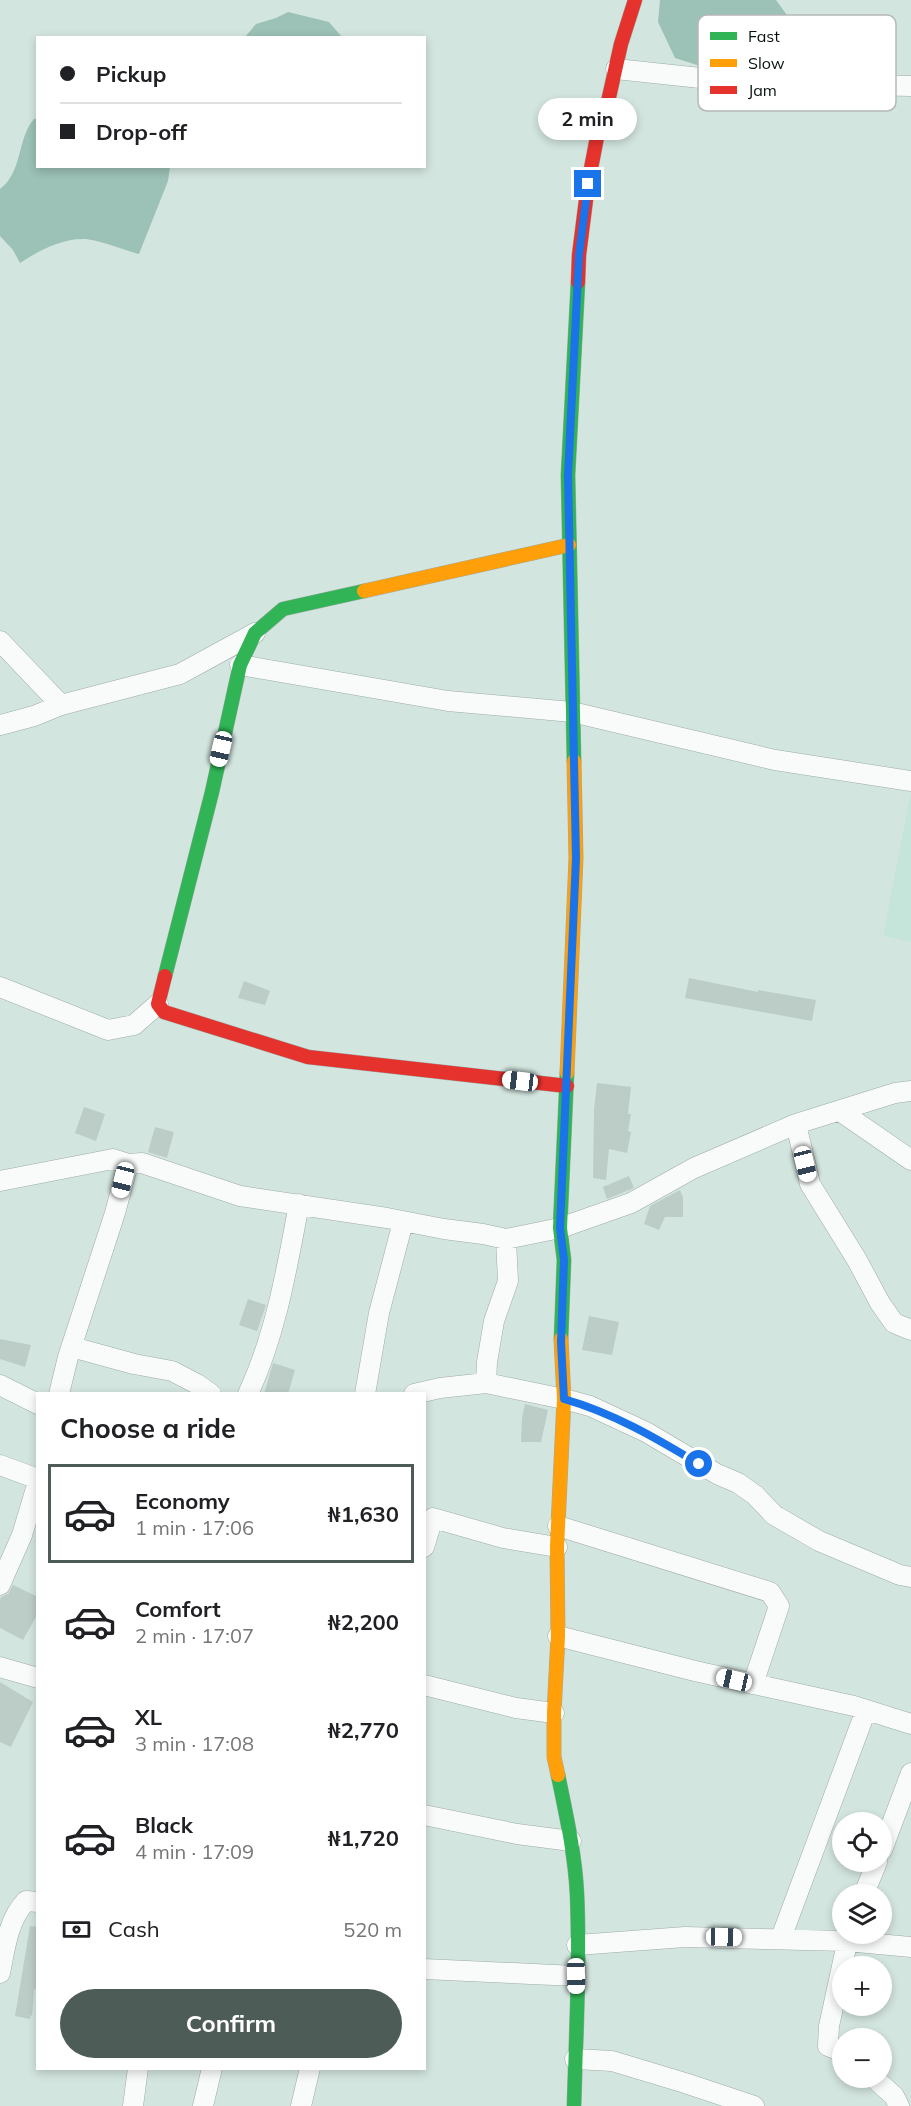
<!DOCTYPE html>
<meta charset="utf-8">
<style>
:root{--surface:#fff;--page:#f6f6f6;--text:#202124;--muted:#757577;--line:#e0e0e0;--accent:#4e5c58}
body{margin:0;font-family:Mulish,sans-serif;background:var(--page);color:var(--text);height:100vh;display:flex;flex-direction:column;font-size:22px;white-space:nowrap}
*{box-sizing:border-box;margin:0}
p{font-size:20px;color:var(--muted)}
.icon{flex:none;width:33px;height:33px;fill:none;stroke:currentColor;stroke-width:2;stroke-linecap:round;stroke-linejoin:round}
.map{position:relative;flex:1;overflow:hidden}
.panel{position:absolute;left:36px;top:1392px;width:390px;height:678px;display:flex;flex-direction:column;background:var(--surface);border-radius:0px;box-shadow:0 3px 9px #0003}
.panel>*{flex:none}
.top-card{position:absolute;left:36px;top:36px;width:390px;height:132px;border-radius:0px;box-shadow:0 3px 9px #0003;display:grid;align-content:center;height:132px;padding:0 24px;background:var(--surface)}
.controls{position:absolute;left:832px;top:1812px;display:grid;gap:12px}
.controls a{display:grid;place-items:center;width:60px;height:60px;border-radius:50%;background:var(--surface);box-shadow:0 3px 9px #0003;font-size:30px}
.end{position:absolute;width:27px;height:27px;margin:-14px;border:8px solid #1a73e8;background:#fff;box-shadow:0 0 0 3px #fff}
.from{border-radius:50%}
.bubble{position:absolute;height:42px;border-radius:21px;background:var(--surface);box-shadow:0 3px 9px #0003;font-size:20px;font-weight:700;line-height:42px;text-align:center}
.car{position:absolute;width:18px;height:36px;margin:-18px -9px;border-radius:8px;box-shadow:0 0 4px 2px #0007;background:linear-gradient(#fff 24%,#345 0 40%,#fff 0 76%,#345 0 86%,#fff 0)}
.top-card b{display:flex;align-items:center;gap:21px;height:57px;font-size:22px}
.top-card b+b{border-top:2px solid var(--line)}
.top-card i{width:15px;height:15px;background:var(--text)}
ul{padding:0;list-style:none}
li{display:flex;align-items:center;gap:18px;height:99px;margin:0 12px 9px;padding:0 12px;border:3px solid transparent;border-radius:0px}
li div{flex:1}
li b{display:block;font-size:22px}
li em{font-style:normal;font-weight:700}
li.on{border-color:var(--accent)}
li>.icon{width:54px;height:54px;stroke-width:1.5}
h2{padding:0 24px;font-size:27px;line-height:72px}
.pay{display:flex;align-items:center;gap:15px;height:66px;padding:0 24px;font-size:22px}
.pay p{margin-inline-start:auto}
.cta{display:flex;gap:12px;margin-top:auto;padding:12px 24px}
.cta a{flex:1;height:69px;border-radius:36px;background:var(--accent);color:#fff;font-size:24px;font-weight:700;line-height:69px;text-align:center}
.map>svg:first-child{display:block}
</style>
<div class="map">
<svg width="911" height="2106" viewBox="0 0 911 2106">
<rect width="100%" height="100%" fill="#d3e5df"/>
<path fill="#c5e4da" d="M910 796 911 797V942L883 936Z"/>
<path fill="#9cc1b6" d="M660 0H776L795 26 751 57 716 71 675 58 658 22Z
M288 12 329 22 342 37H245L256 24 276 18Z
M34 119H37L38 166 170 167 168 181 139 254C124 250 97 239 83 239 61 239 38 251 20 263L13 250 0 236V189C23 172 17 138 34 119Z"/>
<path fill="#bccdc7" d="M689 978 758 992V990L816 1000 812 1021 685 998Z
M244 981 270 991 265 1005 238 998Z
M597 1083 631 1087 628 1114H631L628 1131 631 1132 627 1153 609 1149 606 1180 593 1178 594 1109Z
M84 1107 105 1114 96 1141 75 1133Z
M155 1127 174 1132 167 1158 148 1152Z
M629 1176 634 1188 607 1199 603 1187Z
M680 1190 683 1197V1217H665L659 1230 644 1224 650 1206Z
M248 1299 266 1305 257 1331 239 1325Z
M589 1316 619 1322 612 1355 582 1350Z
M0 1339 31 1345 25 1367 0 1359Z
M273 1363 295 1370 288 1394H264Z
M525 1404 548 1410 541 1442H521L522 1418Z
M13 1585 38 1597V1613L23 1640 0 1628V1600L1 1597 8 1594Z
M0 1682 33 1702 11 1747 0 1742Z
M30 1926 38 1927V1990L34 1989 32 2016 30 2015V2019L15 2016Z"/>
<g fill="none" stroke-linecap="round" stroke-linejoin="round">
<g stroke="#9eaba7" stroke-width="21">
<path id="street" d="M616 69 738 82 911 86
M0 641 61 705
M240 665 448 701 572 712 775 760 911 781
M0 725 34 716 61 705 180 674 255 633
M0 987 108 1030 134 1025 158 1004
M840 1111 911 1160
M796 1124 810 1184 857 1260 880 1303 894 1323 911 1330
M0 1181 113 1159 128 1164 142 1163 240 1196 387 1218 444 1229 483 1234 506 1239 560 1228 631 1203 694 1168 796 1124 895 1093 911 1091
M72 1347 134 1364 172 1371 197 1384 211 1394
M486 1383 487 1362 494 1321 508 1281 506 1239
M0 1385 38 1404
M59 1394 68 1357 115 1213 128 1164
M248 1394C276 1334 287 1268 299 1204
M365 1394 379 1313 403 1222
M414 1394 440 1388 486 1383 564 1399 590 1406 646 1432 717 1474 738 1483 755 1495 774 1515 819 1541 900 1575 911 1577
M0 1465 38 1479
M558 1526 770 1592 779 1606 753 1684
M424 1547 433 1518 503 1538 557 1547
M0 1585 22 1535 38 1482
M558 1636 695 1671 854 1706 911 1724
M0 1667 38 1678
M424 1685 516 1708 554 1713
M424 1815 517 1834 571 1841
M882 1850 911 1773
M864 1894 877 1862
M781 1938 866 1710
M577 1945 685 1937 846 1941 911 1947
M424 1969 576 1976
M0 1973C5 1948 8 1920 26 1901L38 1902
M843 2052 828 2046 829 2026 849 1934
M575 2059 612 2061 685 2083 754 2106
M874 2078 894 2096 899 2106
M133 2106 138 2068
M203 2106 212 2068
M301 2106 310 2068"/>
</g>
<g stroke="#9eaba7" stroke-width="15">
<path id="fast" d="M574 761 568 475 578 282
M165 976 212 792 240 665 255 633 283 609 364 591
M561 1339 564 1260 560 1228 567 1073
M558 1775C566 1814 575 1854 577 1894 580 1964 576 2036 574 2106"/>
</g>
<g stroke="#9eaba7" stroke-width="15">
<path id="slow" d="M364 591 569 545
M567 1073 576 858 574 761
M558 1775 554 1757V1713L558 1636 557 1547 564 1399 561 1339"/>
</g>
<g stroke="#9eaba7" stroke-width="15">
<path id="jam" d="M578 282 579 255 588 184 598 132 607 106 621 44 635 0
M165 976 158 1004 164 1012 308 1057 567 1086"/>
</g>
<use href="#street" stroke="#f8fbfa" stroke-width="20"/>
<use href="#fast" stroke="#30b455" stroke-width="14"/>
<use href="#slow" stroke="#ff9f0a" stroke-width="14"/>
<use href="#jam" stroke="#e5322d" stroke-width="14"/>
</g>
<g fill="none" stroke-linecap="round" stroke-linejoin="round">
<path stroke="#1a73e8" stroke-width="8" d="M588 184 579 255 568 475 576 858 560 1228 564 1260 561 1342 564 1399C613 1413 656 1438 699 1464"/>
</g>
<rect x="698" y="15" width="198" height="96" rx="9" fill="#fff" stroke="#b5b8b7" stroke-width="1.5"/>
<rect x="710" y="32" width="27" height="8" fill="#30b455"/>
<rect x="710" y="59" width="27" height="8" fill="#ff9f0a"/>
<rect x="710" y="86" width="27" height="8" fill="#e5322d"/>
<g font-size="16" fill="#07120f">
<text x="748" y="42">Fast</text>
<text x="748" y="69">Slow</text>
<text x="748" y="96">Jam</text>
</g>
</svg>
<div class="controls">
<a><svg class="icon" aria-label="locate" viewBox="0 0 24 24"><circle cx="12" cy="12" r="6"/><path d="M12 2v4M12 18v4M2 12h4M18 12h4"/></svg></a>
<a><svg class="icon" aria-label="layers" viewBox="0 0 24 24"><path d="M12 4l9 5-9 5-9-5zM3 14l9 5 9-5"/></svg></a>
<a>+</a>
<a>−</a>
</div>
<i class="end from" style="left:699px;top:1464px"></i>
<i class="end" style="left:588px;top:184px"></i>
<div class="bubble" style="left:538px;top:98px;width:99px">2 min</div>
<i class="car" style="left:221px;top:749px;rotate:193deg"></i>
<i class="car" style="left:520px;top:1081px;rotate:277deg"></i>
<i class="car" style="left:805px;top:1164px;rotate:166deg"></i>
<i class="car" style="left:123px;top:1180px;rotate:194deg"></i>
<i class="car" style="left:734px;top:1680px;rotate:283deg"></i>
<i class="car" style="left:724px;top:1937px;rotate:91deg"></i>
<i class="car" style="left:576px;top:1976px;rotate:179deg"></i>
<div class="top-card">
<b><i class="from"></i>Pickup</b>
<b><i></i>Drop-off</b>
</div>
<section class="panel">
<h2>Choose a ride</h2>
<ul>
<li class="on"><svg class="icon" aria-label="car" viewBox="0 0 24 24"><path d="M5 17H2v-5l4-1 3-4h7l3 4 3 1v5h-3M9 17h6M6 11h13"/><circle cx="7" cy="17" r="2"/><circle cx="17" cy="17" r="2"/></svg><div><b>Economy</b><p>1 min · 17:06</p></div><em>₦1,630</em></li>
<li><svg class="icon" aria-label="car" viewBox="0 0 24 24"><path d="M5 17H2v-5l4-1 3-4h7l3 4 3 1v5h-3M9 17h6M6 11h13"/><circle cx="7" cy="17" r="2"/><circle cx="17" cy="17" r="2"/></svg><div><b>Comfort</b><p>2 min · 17:07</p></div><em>₦2,200</em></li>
<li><svg class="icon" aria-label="car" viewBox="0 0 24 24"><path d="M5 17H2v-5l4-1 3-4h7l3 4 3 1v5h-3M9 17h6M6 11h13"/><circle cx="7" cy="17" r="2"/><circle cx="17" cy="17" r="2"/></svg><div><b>XL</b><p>3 min · 17:08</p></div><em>₦2,770</em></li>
<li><svg class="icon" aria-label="car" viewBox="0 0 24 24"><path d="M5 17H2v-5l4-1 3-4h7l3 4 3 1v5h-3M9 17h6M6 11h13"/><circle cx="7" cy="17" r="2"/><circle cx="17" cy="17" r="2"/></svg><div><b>Black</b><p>4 min · 17:09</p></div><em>₦1,720</em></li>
</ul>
<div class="pay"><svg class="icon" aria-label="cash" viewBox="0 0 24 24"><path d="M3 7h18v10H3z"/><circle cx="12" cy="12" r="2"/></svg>Cash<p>520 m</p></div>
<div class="cta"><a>Confirm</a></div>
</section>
</div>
